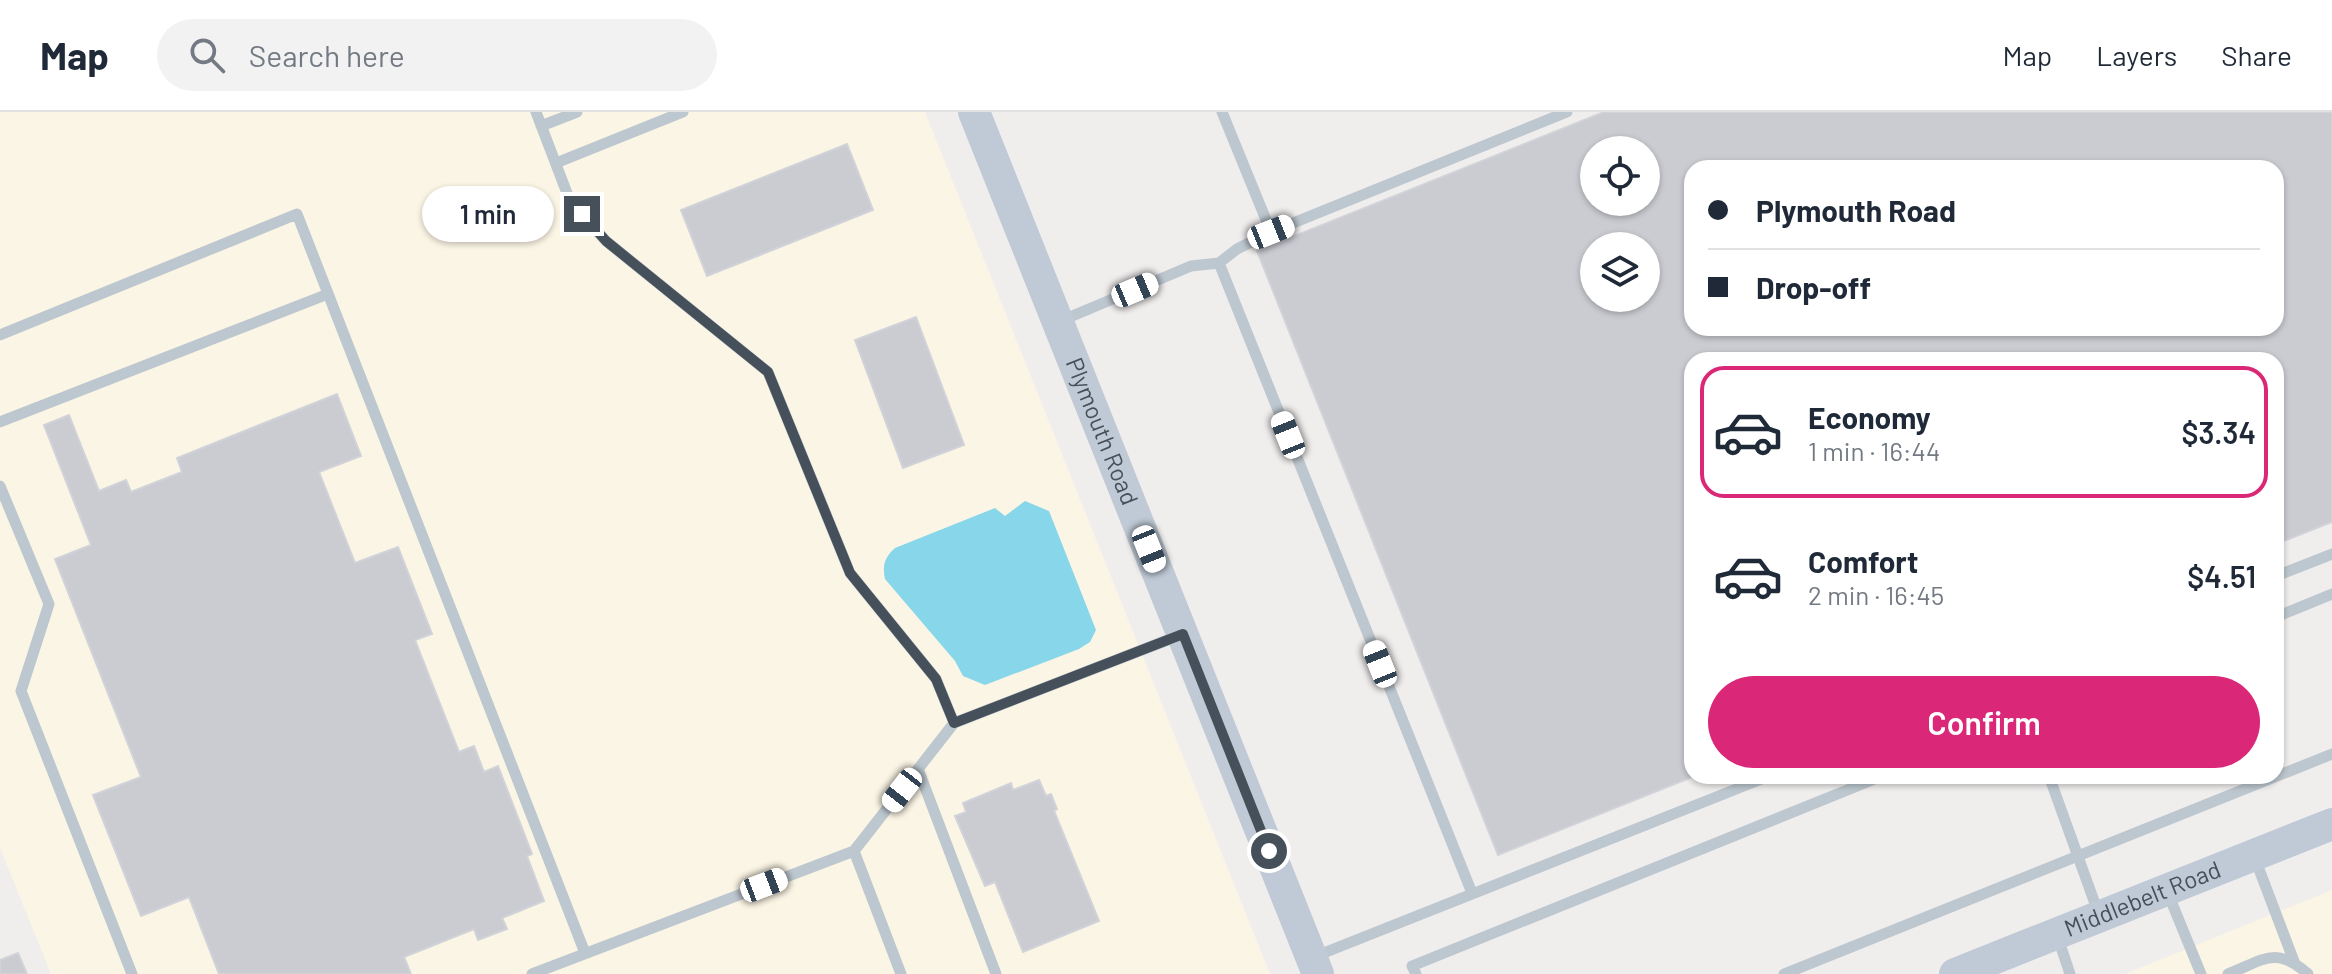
<!DOCTYPE html>
<meta charset="utf-8">
<style>
:root{--surface:#fff;--page:#f2f2f3;--text:#1f2937;--muted:#747a83;--line:#e0e1e3;--accent:#db2777}
body{margin:0;font-family:Barlow,sans-serif;background:var(--page);color:var(--text);height:100vh;display:flex;flex-direction:column;font-size:30px;white-space:nowrap}
*{box-sizing:border-box;margin:0}
p{font-size:26px;color:var(--muted)}
.icon{flex:none;width:44px;height:44px;fill:none;stroke:currentColor;stroke-width:2;stroke-linecap:round;stroke-linejoin:round}
.map{position:relative;flex:1;overflow:hidden}
.panel{position:absolute;left:1684px;top:240px;width:600px;height:432px;display:flex;flex-direction:column;background:var(--surface);border-radius:24px;box-shadow:0 2px 6px #0004}
.panel>*{flex:none}
.top-card{position:absolute;left:1684px;top:48px;width:600px;height:176px;border-radius:24px;box-shadow:0 2px 6px #0004;display:grid;align-content:center;height:176px;padding:0 24px;background:var(--surface)}
.controls{position:absolute;left:1580px;top:24px;display:grid;gap:16px}
.controls a{display:grid;place-items:center;width:80px;height:80px;border-radius:50%;background:var(--surface);box-shadow:0 2px 6px #0004;font-size:40px}
.end{position:absolute;width:36px;height:36px;margin:-18px;border:10px solid #45505a;background:#fff;box-shadow:0 0 0 4px #fff}
.from{border-radius:50%}
.bubble{position:absolute;height:56px;border-radius:28px;background:var(--surface);box-shadow:0 2px 6px #0004;font-size:26px;font-weight:600;line-height:56px;text-align:center}
.car{position:absolute;width:24px;height:48px;margin:-24px -12px;border-radius:10px;box-shadow:0 0 6px 2px #0007;background:linear-gradient(#fff 24%,#345 0 40%,#fff 0 76%,#345 0 86%,#fff 0)}
.top-card b{display:flex;align-items:center;gap:28px;height:76px;font-size:30px}
.top-card b+b{border-top:2px solid var(--line)}
.top-card i{width:20px;height:20px;background:var(--text)}
ul{padding:14px 0 0;list-style:none}
li{display:flex;align-items:center;gap:24px;height:132px;margin:0 16px 12px;padding:0 8px;border:4px solid transparent;border-radius:24px}
li div{flex:1}
li b{display:block;font-size:30px}
li em{font-style:normal;font-weight:600}
li.on{border-color:var(--accent)}
li>.icon{width:72px;height:72px;stroke-width:1.5}
.cta{display:flex;gap:16px;margin-top:auto;padding:16px 24px}
.cta a{flex:1;height:92px;border-radius:48px;background:var(--accent);color:#fff;font-size:32px;font-weight:600;line-height:92px;text-align:center}
header{display:flex;align-items:center;gap:48px;box-sizing:border-box;height:112px;padding:0 40px;background:var(--surface);border-bottom:2px solid var(--line)}
header strong{font-size:38px}
nav{display:flex;gap:44px;margin-inline-start:auto;font-size:28px}
.search{width:560px;height:72px;background:var(--page);display:flex;align-items:center;gap:20px;box-sizing:border-box;padding:0 28px;border-radius:44px;color:var(--muted);font-size:30px}
.map>svg:first-child{display:block}
</style>
<header>
<strong>Map</strong>
<div class="search"><svg class="icon" aria-label="search" viewBox="0 0 24 24"><circle cx="10" cy="10" r="6"/><path d="M15 15l6 6"/></svg>Search here</div>
<nav><a>Map</a><a>Layers</a><a>Share</a></nav>
</header>
<div class="map">
<svg width="2332" height="862" viewBox="0 0 2332 862">
<rect width="100%" height="100%" fill="#f0eded"/>
<path fill="#fbf5e5" d="M0 0H925L1270 862H51L0 736Z
M2332 778V862H2125Z"/>
<path fill="#88d6ea" d="M1025 389 1049 399 1096 518 1090 530 1079 537 985 573 963 564 955 549 885 467C882 453 885 445 895 436L995 396 1005 404Z"/>
<path fill="#caccd2" stroke="#d1d3d9" stroke-width="2" fill-rule="evenodd" d="M1604 0H2332V410L2276 432V248H1692V665L1498 743 1257 139ZM1594 38H1646V90H1594ZM1692 56H2276V216H1692ZM1594 134H1646V186H1594Z
M847 32 873 98 707 164 681 98Z
M916 205 964 333 903 356 855 228Z
M337 282 361 344 319 360 355 451 398 435 432 522 415 528 459 640 474 634 484 660 498 654 532 742 527 744 544 789 502 806 507 817 478 828 474 817 404 845 411 862H219L189 785 141 804 93 683 141 665 55 447 91 433 44 313 69 303 99 379 126 368 131 380 182 360 177 346Z
M1039 668 1046 684 1051 682 1057 697 1054 699 1099 809 1023 840 995 770 985 774 955 704 966 700 963 691 1011 671 1013 678Z
M18 841 27 862H0V848Z"/>
<g fill="none" stroke-linecap="round" stroke-linejoin="round">
<path stroke="#bdc7cf" stroke-width="11" d="M536 0 570 89 606 129 768 260 850 461 936 567 954 611
M541 14 577 0
M556 51 683 0
M1271 120 1567 0
M1219 151 1237 137 1271 120 1222 0
M1058 210 1191 154 1219 151 1472 781
M0 223 297 102 585 841
M0 310 328 182
M0 374 49 492 21 579 132 862
M2276 464 2332 442
M2276 505 2332 482
M918 657 996 862
M2049 664 2098 800
M854 739 954 611 1178 524
M2254 744 2295 852
M2167 779 2201 862
M2057 823 2070 862
M1316 844 1769 664
M532 862 854 739 901 862
M1416 862 1412 854 1882 664
M1784 862 2332 642
M2228 862C2264 848 2275 833 2308 862"/>
<g stroke="#bfcad6" stroke-width="32">
<path id="s1" d="M974 0 1318 862"/>
<path id="s2" d="M1955 862 2332 712"/>
</g>
</g>
<g fill="none" stroke-linecap="round" stroke-linejoin="round">
<path stroke="#45505a" stroke-width="10" d="M582 102 606 129 768 260 850 461 936 567 954 611 1183 522 1269 739"/>
</g>
<g text-anchor="middle" stroke-width="6" stroke-linejoin="round" paint-order="stroke">
<g font-size="24" fill="#45505a" stroke="#fff">
<text dy="8" stroke="none"><textPath href="#s1" startOffset="344">Plymouth Road</textPath></text>
<text dy="8" stroke="none"><textPath href="#s2" startOffset="202">Middlebelt Road</textPath></text>
</g>
</g>
</svg>
<div class="controls">
<a><svg class="icon" aria-label="locate" viewBox="0 0 24 24"><circle cx="12" cy="12" r="6"/><path d="M12 2v4M12 18v4M2 12h4M18 12h4"/></svg></a>
<a><svg class="icon" aria-label="layers" viewBox="0 0 24 24"><path d="M12 4l9 5-9 5-9-5zM3 14l9 5 9-5"/></svg></a>
</div>
<i class="end from" style="left:1269px;top:739px"></i>
<i class="end" style="left:582px;top:102px"></i>
<div class="bubble" style="left:422px;top:74px;width:132px">1 min</div>
<i class="car" style="left:1271px;top:120px;rotate:68deg"></i>
<i class="car" style="left:1135px;top:178px;rotate:67deg"></i>
<i class="car" style="left:1288px;top:323px;rotate:338deg"></i>
<i class="car" style="left:1149px;top:437px;rotate:158deg"></i>
<i class="car" style="left:1380px;top:552px;rotate:338deg"></i>
<i class="car" style="left:902px;top:678px;rotate:218deg"></i>
<i class="car" style="left:764px;top:773px;rotate:69deg"></i>
<div class="top-card">
<b><i class="from"></i>Plymouth Road</b>
<b><i></i>Drop-off</b>
</div>
<section class="panel">
<ul>
<li class="on"><svg class="icon" aria-label="car" viewBox="0 0 24 24"><path d="M5 17H2v-5l4-1 3-4h7l3 4 3 1v5h-3M9 17h6M6 11h13"/><circle cx="7" cy="17" r="2"/><circle cx="17" cy="17" r="2"/></svg><div><b>Economy</b><p>1 min · 16:44</p></div><em>$3.34</em></li>
<li><svg class="icon" aria-label="car" viewBox="0 0 24 24"><path d="M5 17H2v-5l4-1 3-4h7l3 4 3 1v5h-3M9 17h6M6 11h13"/><circle cx="7" cy="17" r="2"/><circle cx="17" cy="17" r="2"/></svg><div><b>Comfort</b><p>2 min · 16:45</p></div><em>$4.51</em></li>
</ul>
<div class="cta"><a>Confirm</a></div>
</section>
</div>
